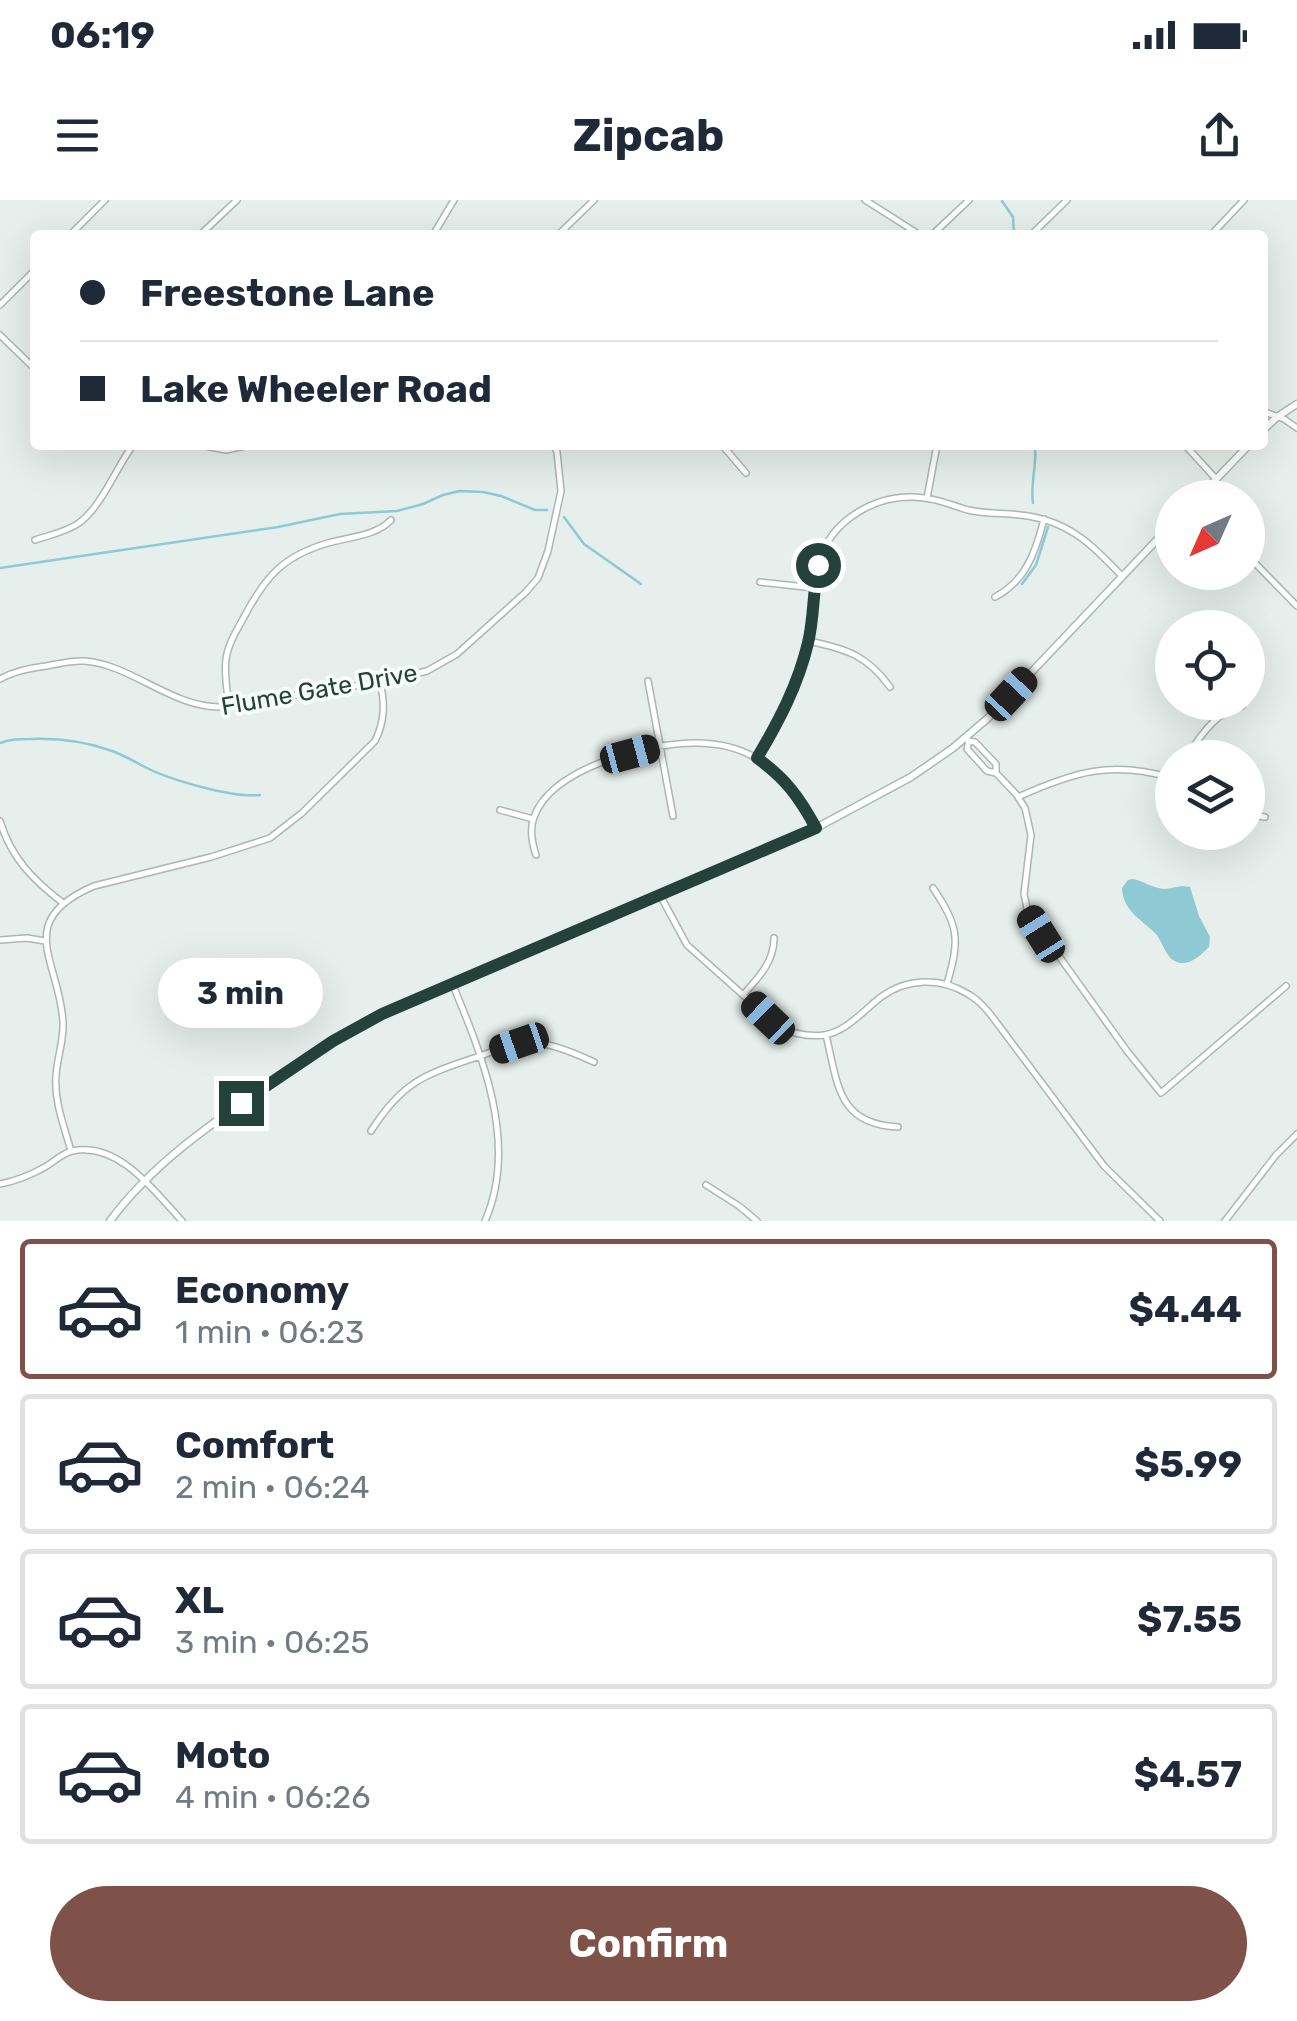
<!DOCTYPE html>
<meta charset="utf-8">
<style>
:root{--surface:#fff;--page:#f6f6f7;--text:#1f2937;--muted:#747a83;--line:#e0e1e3;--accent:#7f5249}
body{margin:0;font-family:Rubik,sans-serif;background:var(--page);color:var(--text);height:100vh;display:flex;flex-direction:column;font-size:38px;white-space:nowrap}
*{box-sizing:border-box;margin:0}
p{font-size:32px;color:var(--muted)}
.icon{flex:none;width:55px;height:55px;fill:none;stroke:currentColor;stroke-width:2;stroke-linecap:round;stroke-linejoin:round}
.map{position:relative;height:1021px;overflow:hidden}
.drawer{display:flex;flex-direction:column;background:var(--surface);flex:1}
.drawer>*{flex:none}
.top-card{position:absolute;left:30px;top:30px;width:1238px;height:220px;border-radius:10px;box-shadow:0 10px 40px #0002;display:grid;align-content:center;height:220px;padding:0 50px;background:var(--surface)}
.needle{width:65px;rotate:225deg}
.fabs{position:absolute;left:1155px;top:280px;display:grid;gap:20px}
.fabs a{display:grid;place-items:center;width:110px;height:110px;border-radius:50%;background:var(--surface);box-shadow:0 10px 40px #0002;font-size:50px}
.end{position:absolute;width:45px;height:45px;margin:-22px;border:12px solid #24423a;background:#fff;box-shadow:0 0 0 5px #fff}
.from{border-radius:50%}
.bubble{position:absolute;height:70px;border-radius:35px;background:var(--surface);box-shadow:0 10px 40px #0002;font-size:32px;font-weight:700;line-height:70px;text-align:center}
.car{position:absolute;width:30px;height:60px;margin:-30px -15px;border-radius:12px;box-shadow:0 0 8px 2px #0007;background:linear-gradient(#222 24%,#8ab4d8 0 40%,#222 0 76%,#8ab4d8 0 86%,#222 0)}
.top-card b{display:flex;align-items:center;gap:35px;height:95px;font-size:38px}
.top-card b+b{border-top:2px solid var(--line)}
.top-card i{width:25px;height:25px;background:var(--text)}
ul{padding:18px 0 0;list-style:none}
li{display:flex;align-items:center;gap:30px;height:140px;margin:0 20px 15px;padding:0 30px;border:5px solid var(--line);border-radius:10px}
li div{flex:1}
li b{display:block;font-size:38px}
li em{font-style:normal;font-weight:700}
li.selected{border-color:var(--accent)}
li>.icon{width:90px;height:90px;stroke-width:1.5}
.primary-button{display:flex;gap:20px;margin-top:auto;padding:20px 50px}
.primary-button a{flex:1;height:115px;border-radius:60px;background:var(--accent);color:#fff;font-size:40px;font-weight:700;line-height:115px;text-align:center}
.status{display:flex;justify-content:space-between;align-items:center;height:70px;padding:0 50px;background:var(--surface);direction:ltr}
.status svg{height:28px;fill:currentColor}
header{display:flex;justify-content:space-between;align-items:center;height:130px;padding:0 50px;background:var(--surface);font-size:45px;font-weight:700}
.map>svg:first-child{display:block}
</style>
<div class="status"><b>06:19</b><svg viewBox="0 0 49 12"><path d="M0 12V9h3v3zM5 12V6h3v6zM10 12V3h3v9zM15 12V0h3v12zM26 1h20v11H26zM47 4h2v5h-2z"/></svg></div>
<header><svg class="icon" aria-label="menu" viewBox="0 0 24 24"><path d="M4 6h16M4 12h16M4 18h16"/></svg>Zipcab<svg class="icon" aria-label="share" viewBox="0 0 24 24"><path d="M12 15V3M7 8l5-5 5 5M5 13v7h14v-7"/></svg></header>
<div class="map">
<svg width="1297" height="1021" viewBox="0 0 1297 1021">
<rect width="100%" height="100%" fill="#e6efeb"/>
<path fill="#8ec9d4" d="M1132 679C1143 680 1153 689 1165 689 1175 688 1180 685 1190 687L1199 716 1210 737 1209 747C1202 754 1192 764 1181 763 1165 761 1164 742 1155 733 1140 718 1123 711 1122 688L1128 680Z"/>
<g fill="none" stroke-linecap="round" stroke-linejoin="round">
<path stroke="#8ec9d4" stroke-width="2.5" d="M1002 1 1013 17 1014 35
M1033 303C1030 284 1037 266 1035 245
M564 317 584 344 641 384
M0 368 278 327 340 314 397 311 423 304 443 295 459 291 483 292 501 296 535 310H547
M1022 384 1036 365 1048 327
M0 543C10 539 20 539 31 539 59 538 83 541 109 550 122 554 133 561 145 567 170 580 232 598 260 595"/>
<g stroke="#a8b8b2" stroke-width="8">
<path id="street" d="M865 0 920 35
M70 35 105 0
M200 35 237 0
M433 35 454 0
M558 35 594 0
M932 35 969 0
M1031 35 1067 0
M1211 35 1244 0
M0 105 35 70
M0 135 35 169
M1262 211 1284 219 1297 228
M200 245 226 250 249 245
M722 245 746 273
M1185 245 1216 279
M927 298 937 245
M35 340C50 335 66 332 79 323 102 306 116 268 133 245
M1248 356 1297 406
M760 382 814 388
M995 397C1026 381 1036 351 1044 319
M809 441C846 449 867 455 890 487
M0 479C14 471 30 468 46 466 58 464 72 460 85 461 132 465 171 507 220 507L380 482 427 471 457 454 526 392 538 378 548 351 561 291 557 252 554 245
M648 481 673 616
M229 505C227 490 224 475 226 459 228 444 237 430 244 417 265 377 283 356 328 343 349 337 376 336 391 320
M968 541 975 542 996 564V573
M969 541 967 549 987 571 996 573 1016 594 1025 608 1031 635 1024 694 1028 713 1127 851 1161 893 1286 786
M757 558C779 521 800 483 809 440 813 416 812 390 818 365 830 319 878 292 924 298 939 299 953 306 968 310 985 314 1003 313 1020 315 1068 320 1090 343 1122 376
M1187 558C1199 536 1217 511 1242 506
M1018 597C1074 572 1111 560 1172 578
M500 610 533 619
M1248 615 1265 617
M0 621C11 658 33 680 63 703
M536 655C532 643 529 630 534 617 552 567 649 543 696 543 717 543 739 548 756 558 785 574 801 600 816 628
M933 688C959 727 960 739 947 784
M660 695 687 745 779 827C792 833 809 837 824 835 846 832 864 810 881 797 907 778 941 777 968 794 982 802 991 815 1000 827L1104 966 1160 1021
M0 740 27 738 45 741
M452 783C482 855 519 944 485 1021
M743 795C759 777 774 762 774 738
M826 835C838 884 837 924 898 927
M371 931C404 879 427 874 483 855 494 851 508 844 520 843 545 840 572 852 594 862
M71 951C64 926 54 901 56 876 57 857 64 841 63 822 60 762 12 721 94 686L211 657 270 638 302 613 375 541C385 521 385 503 380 482
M0 984C16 981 31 975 45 967 53 962 63 953 72 951 119 941 155 992 182 1021
M706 985 739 1006 757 1021
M1225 1021 1276 955 1297 934"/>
</g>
<g stroke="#a4bbb3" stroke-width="9">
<path id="secondary" d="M1262 231 1277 217 1297 204
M1198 298 1249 245
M110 1021C152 964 211 924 269 884 312 855 355 826 403 804L816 628 911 577 953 548 988 518 1172 324"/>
</g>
<use href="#street" stroke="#fff" stroke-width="5"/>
<use href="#secondary" stroke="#fff" stroke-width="6"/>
</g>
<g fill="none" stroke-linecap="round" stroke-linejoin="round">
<path stroke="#24423a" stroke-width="12" d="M241 903 333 841 382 814 816 628C799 597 786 579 757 558 779 521 798 485 808 443 814 418 813 391 818 365"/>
</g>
<g text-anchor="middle" stroke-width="8" stroke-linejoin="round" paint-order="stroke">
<g font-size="25" fill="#24423a" stroke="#f7fbf9">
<text transform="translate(319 489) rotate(-10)" y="9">Flume Gate Drive</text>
</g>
</g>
</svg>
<div class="fabs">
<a><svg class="needle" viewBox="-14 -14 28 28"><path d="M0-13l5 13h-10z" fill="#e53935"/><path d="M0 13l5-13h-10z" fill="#747a83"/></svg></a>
<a><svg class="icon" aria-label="locate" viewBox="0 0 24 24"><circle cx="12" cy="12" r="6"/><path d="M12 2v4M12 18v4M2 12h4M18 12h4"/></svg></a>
<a><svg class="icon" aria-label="layers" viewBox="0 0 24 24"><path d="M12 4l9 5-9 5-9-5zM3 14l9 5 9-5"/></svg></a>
</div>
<i class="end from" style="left:818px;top:365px"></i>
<i class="end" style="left:241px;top:903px"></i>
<div class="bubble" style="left:158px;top:758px;width:165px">3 min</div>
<i class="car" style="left:1011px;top:494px;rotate:43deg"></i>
<i class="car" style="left:630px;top:554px;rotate:75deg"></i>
<i class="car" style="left:1041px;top:734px;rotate:328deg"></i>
<i class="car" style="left:768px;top:818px;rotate:314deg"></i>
<i class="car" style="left:519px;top:843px;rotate:251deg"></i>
<div class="top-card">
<b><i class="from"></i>Freestone Lane</b>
<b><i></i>Lake Wheeler Road</b>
</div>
</div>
<section class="drawer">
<ul>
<li class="selected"><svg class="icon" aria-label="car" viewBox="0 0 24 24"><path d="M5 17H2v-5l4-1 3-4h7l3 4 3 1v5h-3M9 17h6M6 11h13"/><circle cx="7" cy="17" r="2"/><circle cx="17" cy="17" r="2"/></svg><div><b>Economy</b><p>1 min · 06:23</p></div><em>$4.44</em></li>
<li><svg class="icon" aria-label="car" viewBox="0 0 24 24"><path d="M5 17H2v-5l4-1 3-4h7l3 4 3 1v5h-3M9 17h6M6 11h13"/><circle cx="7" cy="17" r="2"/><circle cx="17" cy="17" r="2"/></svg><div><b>Comfort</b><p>2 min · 06:24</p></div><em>$5.99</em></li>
<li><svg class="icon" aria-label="car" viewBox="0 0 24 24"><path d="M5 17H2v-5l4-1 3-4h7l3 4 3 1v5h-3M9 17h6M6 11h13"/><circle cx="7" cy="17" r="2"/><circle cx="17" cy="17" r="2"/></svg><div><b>XL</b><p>3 min · 06:25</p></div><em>$7.55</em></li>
<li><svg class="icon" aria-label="car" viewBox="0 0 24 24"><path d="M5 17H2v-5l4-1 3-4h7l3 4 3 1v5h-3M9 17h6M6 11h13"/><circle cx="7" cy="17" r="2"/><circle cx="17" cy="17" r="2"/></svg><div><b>Moto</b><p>4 min · 06:26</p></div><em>$4.57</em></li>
</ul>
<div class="primary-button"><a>Confirm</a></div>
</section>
